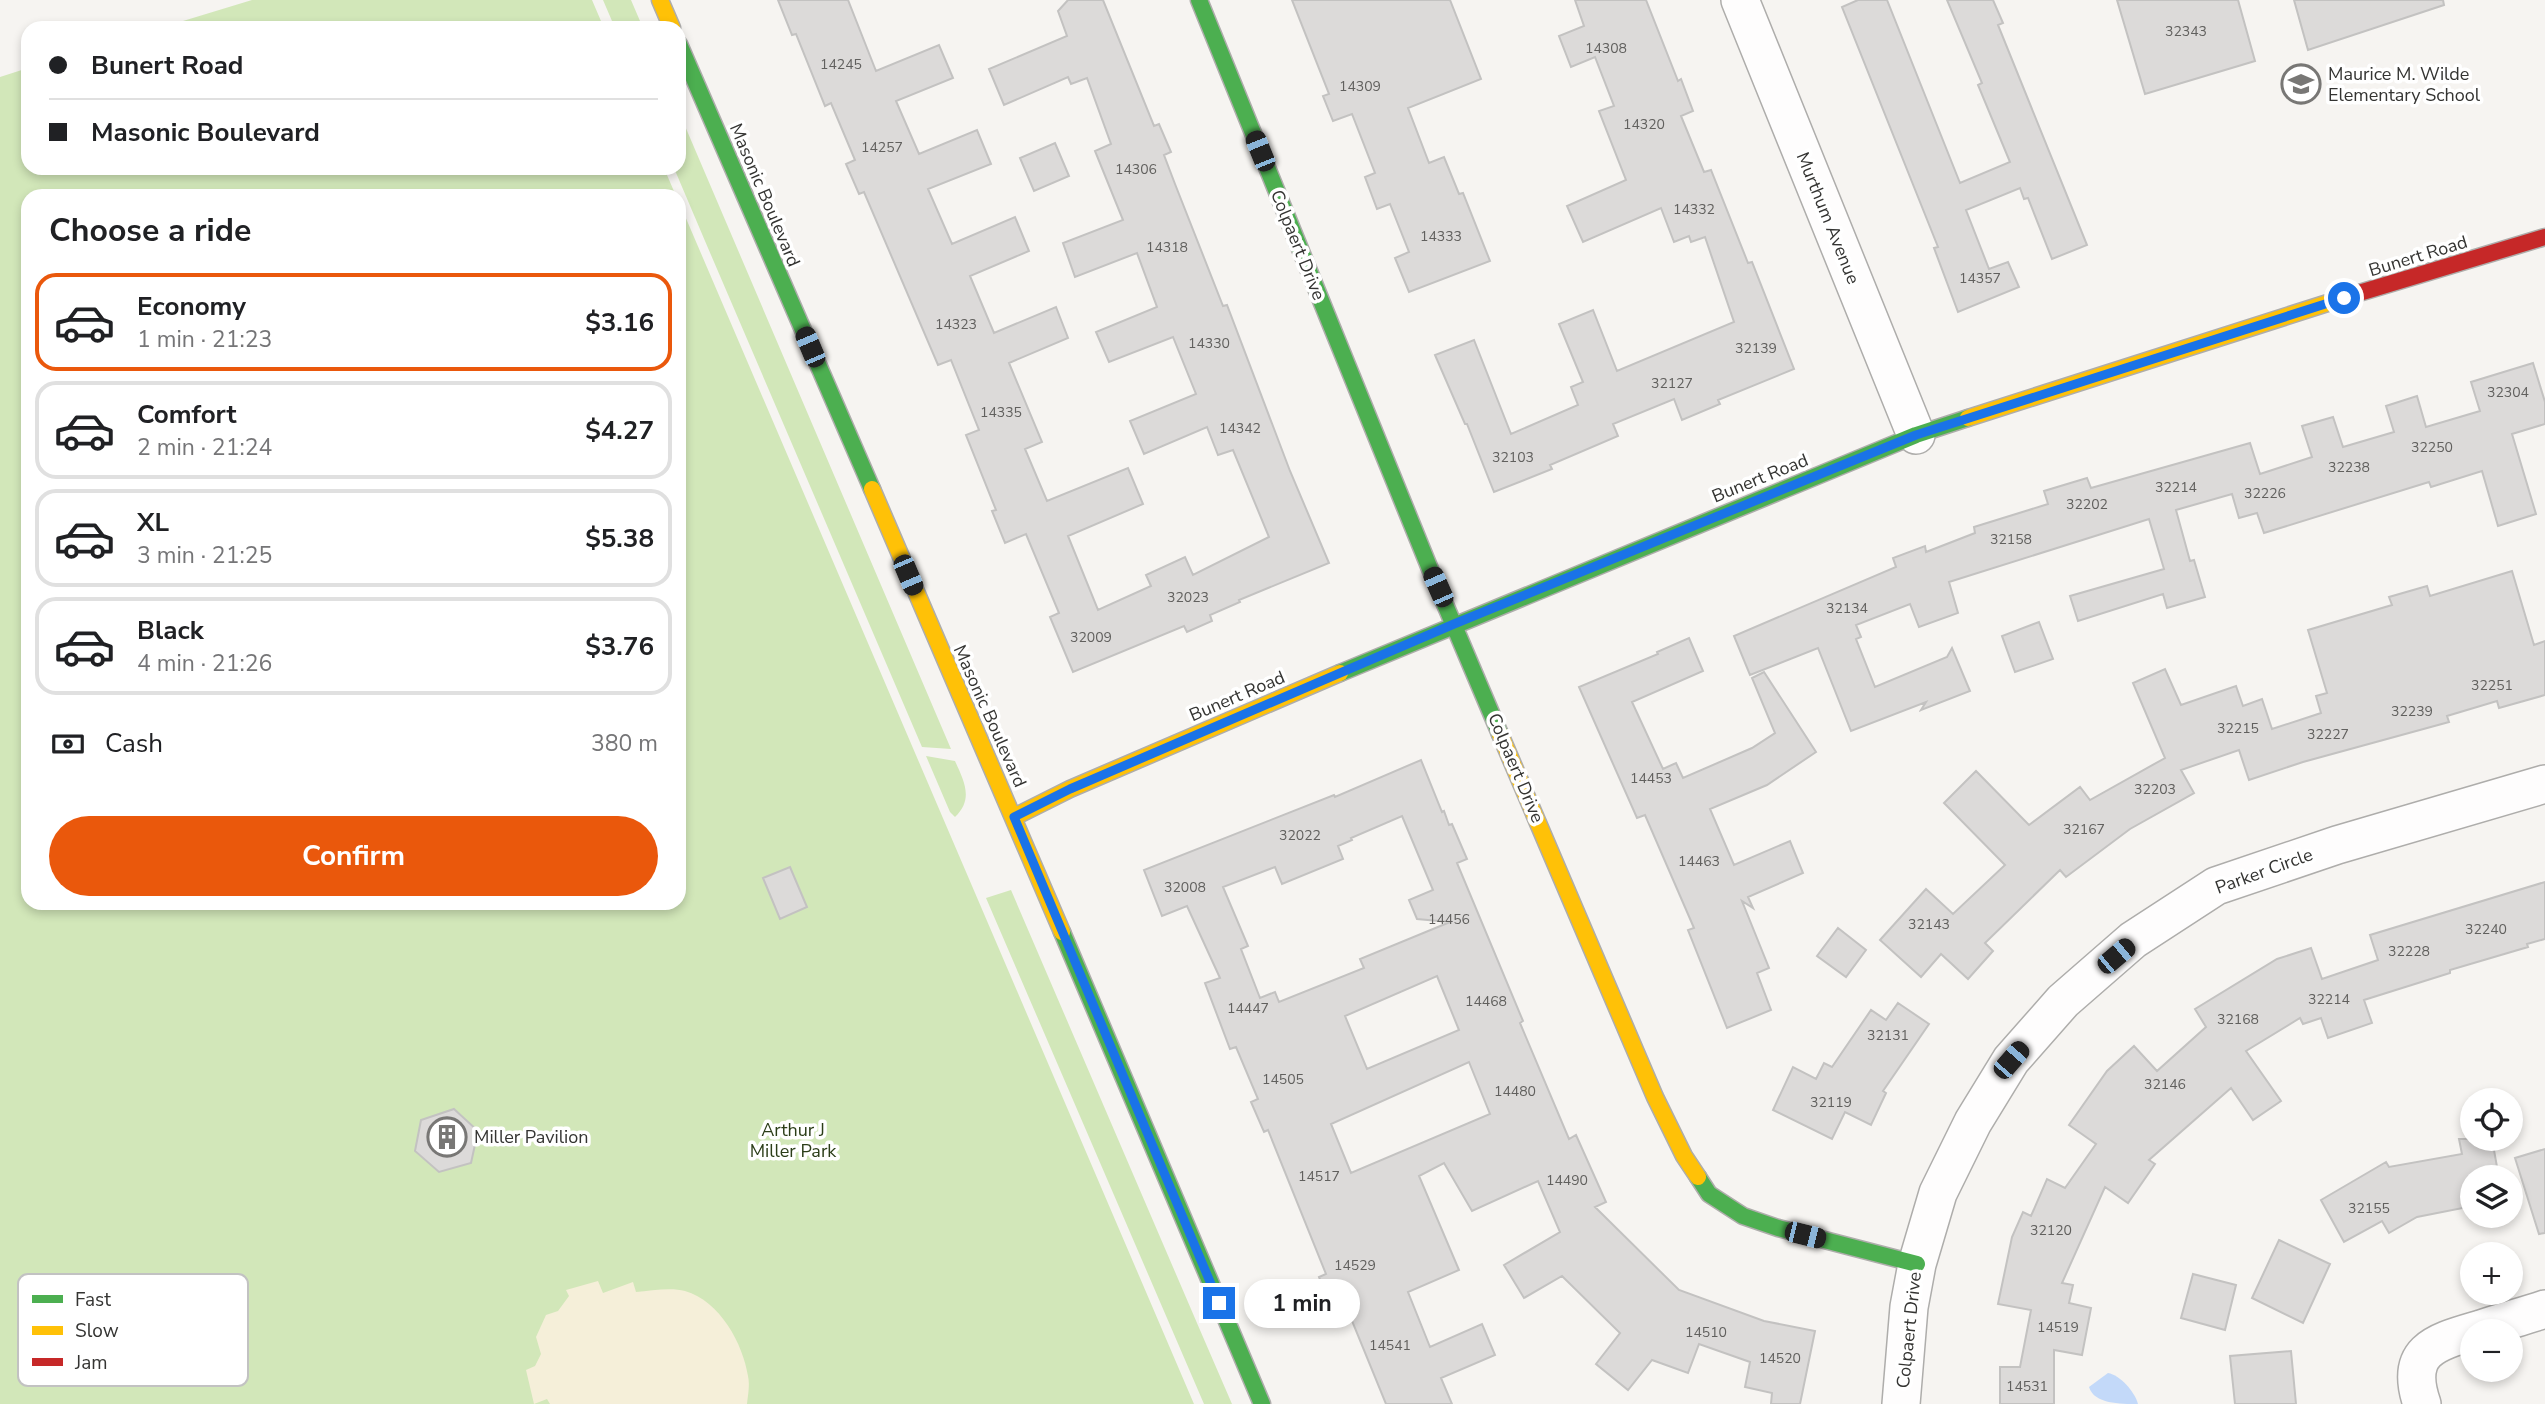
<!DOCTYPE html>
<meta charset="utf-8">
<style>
:root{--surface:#fff;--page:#f6f6f6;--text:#202124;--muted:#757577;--line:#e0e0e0;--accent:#ea580c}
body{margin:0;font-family:"Nunito Sans",sans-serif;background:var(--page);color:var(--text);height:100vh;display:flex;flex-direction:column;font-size:26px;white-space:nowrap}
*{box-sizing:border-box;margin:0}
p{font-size:23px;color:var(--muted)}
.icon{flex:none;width:38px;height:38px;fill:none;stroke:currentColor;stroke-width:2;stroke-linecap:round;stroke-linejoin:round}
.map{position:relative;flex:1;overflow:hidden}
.details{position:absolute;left:21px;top:189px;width:665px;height:721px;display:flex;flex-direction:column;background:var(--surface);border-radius:21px;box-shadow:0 4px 10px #0003}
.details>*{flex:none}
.banner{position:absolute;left:21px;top:21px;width:665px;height:154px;border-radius:21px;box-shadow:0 4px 10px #0003;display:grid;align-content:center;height:154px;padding:0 28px;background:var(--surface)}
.buttons{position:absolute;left:2460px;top:1088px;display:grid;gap:14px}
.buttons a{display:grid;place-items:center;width:63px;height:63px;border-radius:50%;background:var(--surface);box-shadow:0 4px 10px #0003;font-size:35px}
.end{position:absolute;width:32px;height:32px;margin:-16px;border:9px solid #1a73e8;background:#fff;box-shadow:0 0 0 4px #fff}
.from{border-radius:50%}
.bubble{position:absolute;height:49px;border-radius:24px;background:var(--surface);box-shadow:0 4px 10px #0003;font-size:23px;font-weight:700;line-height:49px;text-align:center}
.car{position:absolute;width:21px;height:42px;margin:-21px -10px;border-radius:9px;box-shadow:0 0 5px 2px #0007;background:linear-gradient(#222 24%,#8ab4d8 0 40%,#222 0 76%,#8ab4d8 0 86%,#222 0)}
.banner b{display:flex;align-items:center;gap:24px;height:66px;font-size:26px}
.banner b+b{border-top:2px solid var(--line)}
.banner i{width:18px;height:18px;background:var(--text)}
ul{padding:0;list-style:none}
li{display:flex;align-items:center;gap:21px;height:98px;margin:0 14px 10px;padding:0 14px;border:4px solid var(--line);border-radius:21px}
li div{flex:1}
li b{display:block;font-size:26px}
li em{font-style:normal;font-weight:700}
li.active{border-color:var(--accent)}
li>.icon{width:63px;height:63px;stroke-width:1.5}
h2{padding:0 28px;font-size:32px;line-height:84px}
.pay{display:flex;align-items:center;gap:18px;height:77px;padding:0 28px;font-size:26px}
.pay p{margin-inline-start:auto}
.action{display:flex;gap:14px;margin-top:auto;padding:14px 28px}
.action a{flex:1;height:80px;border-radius:42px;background:var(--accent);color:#fff;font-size:28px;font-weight:700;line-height:80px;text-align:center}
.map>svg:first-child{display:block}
</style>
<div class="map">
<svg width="2545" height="1404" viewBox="0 0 2545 1404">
<rect width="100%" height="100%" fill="#f6f4f1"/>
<path fill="#d2e7b9" d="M252 0H592L604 28H160Z
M603 0H631L643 28H615Z
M28 68V168H664L676 196H28V903H679V202L1194 1404H0V77Z
M679 112 951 749 922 747 705 241 674 168H679Z
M926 756 955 761C964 781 974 799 955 817L950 812Z
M1011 890 1203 1337 1232 1404H1204L986 898Z"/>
<path fill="#f5efd9" d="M598 1281 603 1293 633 1282 636 1292C651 1291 670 1287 685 1291 720 1301 743 1344 748 1376 750 1385 748 1395 747 1404H550L547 1399 534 1404 526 1370 535 1366 541 1354 536 1337 546 1315 558 1311 569 1296 566 1290Z"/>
<path fill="#c3d9f9" d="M2108 1373C2120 1375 2135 1392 2138 1404 2120 1404 2094 1404 2089 1387Z"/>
<path fill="#dcdad9" stroke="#c3c2c1" stroke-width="2" fill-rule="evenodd" d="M778 0H848L876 71 939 45 953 78 896 101 919 154 977 130 991 164 928 189 952 244 1015 217 1029 251 970 276 994 333 1056 307 1068 338 1009 363 1042 442 1025 449 1047 501 1128 468 1143 504 1068 536 1098 610 1151 586 1146 575 1185 557 1193 575 1269 537 1233 450 1218 455 1207 427 1144 454 1130 421 1196 394 1173 337 1109 362 1096 332 1157 307 1137 253 1075 277 1063 243 1123 220 1095 151 1111 144 1087 78 1071 84 1068 77 1004 105 989 69 1067 36 1058 11 1068 0H1103L1154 126 1159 124 1171 152 1164 155 1175 184 1223 306 1227 305 1290 471 1329 563 1239 600 1240 602 1210 615 1212 621 1187 632 1184 626 1073 672 1050 617 1059 613 1026 534 1005 543 992 511 996 510 966 435 979 430 951 360 938 365 864 192 859 194 846 164 855 160 831 103 825 106 796 34 792 35Z
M1292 0H1450L1481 79 1408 108 1429 163 1444 157 1459 194 1463 193 1490 261 1409 292 1395 258 1409 252 1390 204 1377 209 1365 177 1375 173 1352 114 1333 121 1323 96 1329 94Z
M1575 0H1646L1678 81 1681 79 1693 111 1681 116 1704 172 1711 170 1748 263 1752 262 1794 369 1718 400 1720 404 1682 420 1674 399 1613 424 1618 436 1550 465 1552 469 1494 492 1467 424H1465L1435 355 1474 340 1511 434 1578 405 1571 387 1583 382 1559 324 1593 310 1617 371 1734 322 1705 237 1691 242 1689 236 1674 242 1661 208 1583 242 1567 206 1626 180 1599 111 1614 106 1595 57 1571 67 1559 36 1584 26Z
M1858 0H1887L1960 183 2010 162 1978 85 1982 83 1947 0H1993L2003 23 1998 25 2087 245 2052 259 2028 198 2024 199 2020 188 1966 210 1989 269 2008 262 2019 287 1958 312 1934 248 1938 247 1842 7Z
M2117 0H2238L2255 61 2145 94Z
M2294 0H2443L2444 5 2308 50Z
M1055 143 1069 176 1034 191 1020 158Z
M2533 363 2545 402V424L2512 434 2536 514 2498 526 2482 471 2431 487 2429 482 2264 533 2257 513 2239 518 2232 494 2176 510 2190 561 2194 560 2205 597 2167 608 2163 594 2078 621 2070 596 2164 569 2149 519 1949 582 1958 613 1919 627 1910 604 1856 625 1861 637 1856 639 1875 687 1947 657 1952 648 1970 691 1921 710 1926 702 1851 731 1818 648 1750 675 1734 636 1896 567 1893 558 1925 546 1926 552 1975 533 1974 527 2048 504 2044 491 2087 478 2091 488 2250 443 2260 474 2312 457 2302 426 2333 417 2343 447 2394 432 2386 406 2417 396 2426 427 2480 411 2471 382Z
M2512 571 2534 645 2545 641V695L2499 708 2497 701 2447 716 2449 722 2303 762 2249 780 2239 750 2181 770 2194 793 2130 829 2066 877 2060 870 1985 943 1993 951 1968 979 1941 954 1921 977 1880 940 1926 889 1953 914 2005 865 1944 803 1976 771 2029 825 2080 787 2090 800 2165 758 2133 683 2165 669 2181 705 2236 686 2243 706 2262 699 2272 729 2321 713 2316 696 2327 693 2308 630 2392 605 2389 597 2427 586 2430 596Z
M2039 622 2053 659 2015 672 2002 636Z
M1689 638 1703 671 1632 702 1663 769 1676 763 1683 778 1752 748 1775 733 1752 678 1764 672 1816 752 1767 785 1710 809 1734 865 1790 841 1803 873 1748 897 1753 908 1742 901 1769 968 1757 973 1771 1010 1727 1028 1688 930 1694 928 1645 815 1637 818 1579 687 1658 654 1657 652Z
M1421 760 1442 812 1444 811 1449 825 1452 824 1467 859 1457 863 1523 1021 1520 1023 1569 1139 1576 1135 1606 1202 1595 1207 1679 1290 1764 1321 1815 1331 1800 1404H1771L1772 1393 1745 1387 1750 1362 1699 1344 1688 1373 1652 1360 1628 1390 1596 1364 1620 1333 1562 1276 1524 1298 1504 1265 1560 1232 1538 1181 1472 1211 1444 1163 1419 1176 1459 1270 1408 1292 1430 1347 1482 1324 1495 1355 1441 1378 1452 1404H1386L1346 1306 1333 1312 1319 1277 1326 1274 1268 1130 1264 1132 1251 1102 1258 1099 1236 1047 1230 1049 1205 983 1220 978 1187 906 1162 916 1144 870 1334 795 1335 797ZM1402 816 1433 890 1409 900 1417 919 1450 922 1360 959 1364 968 1279 1002 1275 992 1260 998 1241 949 1248 946 1223 887 1275 867 1282 884 1343 859 1338 846 1352 840 1351 838ZM1437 976 1459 1030 1367 1069 1345 1016ZM1469 1062 1490 1114 1351 1173 1331 1124Z
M790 867 807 907 780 919 763 878Z
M2545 882V939L2527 944 2528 947 2450 970V973L2364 1000 2372 1023 2328 1038 2321 1018 2303 1024 2300 1018 2246 1051 2281 1101 2253 1120 2231 1088 2149 1160 2155 1164 2128 1203 2105 1187 2062 1283 2073 1285 2069 1303 2091 1308 2082 1355 2054 1350V1404H2000V1367H2020L2031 1310 1998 1304 2012 1237 2023 1212 2031 1216 2047 1179 2065 1188 2096 1144 2069 1125 2107 1071 2134 1046 2157 1071 2206 1027 2195 1009 2277 959 2311 948 2322 979 2378 960 2370 935Z
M1838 928 1866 950 1846 977 1817 956Z
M1898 1003 1929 1024 1883 1091 1886 1093 1871 1125 1845 1112 1832 1139 1773 1110 1793 1067 1816 1079 1824 1063 1832 1067 1871 1010 1886 1020Z
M454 1109 478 1131 471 1163 439 1172 415 1151 421 1120Z
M2459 1139H2492L2499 1178H2473V1206L2417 1217 2389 1233 2382 1221 2344 1242 2321 1200 2386 1162 2389 1167 2462 1154Z
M2545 1149V1233L2539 1234 2515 1158Z
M2279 1240 2330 1264 2303 1323 2252 1298Z
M2193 1274 2236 1285 2225 1330 2181 1318Z
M2291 1351 2296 1404H2235L2230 1356Z"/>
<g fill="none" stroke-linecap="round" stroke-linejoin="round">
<g stroke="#aeadab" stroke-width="40">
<path id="street" d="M1740 0 1916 435
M1901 1404 1909 1307 1917 1264 1938 1193 1973 1122 2011 1060 2063 1001 2133 940 2216 886 2337 845 2545 784
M2422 1404C2403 1349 2437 1342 2481 1329 2502 1322 2524 1316 2545 1309"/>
</g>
<g stroke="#aeadab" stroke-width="19">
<path id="fast" d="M1199 0 1430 569 1500 734
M679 44 872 489
M1340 673 1916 435 1968 418
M1062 932 1262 1404
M1698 1177 1709 1194 1743 1216 1778 1228 1917 1264"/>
</g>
<g stroke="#aeadab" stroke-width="19">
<path id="slow" d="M660 0 672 28
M1968 418 2359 293
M872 489 1062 932
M1500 734 1655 1097 1684 1156 1698 1177
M1014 817 1070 789 1340 673"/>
</g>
<g stroke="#aeadab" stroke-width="19">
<path id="jam" d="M2359 293 2545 237"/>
</g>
<use href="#street" stroke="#fefdfd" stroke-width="37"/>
<use href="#fast" stroke="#4caf50" stroke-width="16"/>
<use href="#slow" stroke="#ffc107" stroke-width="16"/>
<use href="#jam" stroke="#c62828" stroke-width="16"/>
</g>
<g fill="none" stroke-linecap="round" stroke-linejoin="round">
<path stroke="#1a73e8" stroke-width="9" d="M1219 1303 1014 817 1070 789 1454 624 1916 435 2344 298"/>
</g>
<defs>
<g id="school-ring" transform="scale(2.0125)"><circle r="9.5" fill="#fff" stroke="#787775" stroke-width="1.5"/><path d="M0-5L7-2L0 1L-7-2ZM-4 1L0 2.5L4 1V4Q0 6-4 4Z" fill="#787775"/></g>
<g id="building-ring" transform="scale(2.0125)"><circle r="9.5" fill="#fff" stroke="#787775" stroke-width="1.5"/><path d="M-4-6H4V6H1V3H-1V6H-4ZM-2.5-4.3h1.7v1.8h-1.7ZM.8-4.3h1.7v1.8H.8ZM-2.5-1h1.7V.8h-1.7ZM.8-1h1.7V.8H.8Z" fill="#787775"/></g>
</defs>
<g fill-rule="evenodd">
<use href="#school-ring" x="2301" y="84"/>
<use href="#building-ring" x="447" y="1137"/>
</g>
<g text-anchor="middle" stroke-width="7" stroke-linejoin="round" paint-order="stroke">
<g font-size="14" fill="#61605e">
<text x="2186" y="36">32343</text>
<text x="1606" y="53">14308</text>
<text x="841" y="69">14245</text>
<text x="1360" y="91">14309</text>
<text x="1644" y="129">14320</text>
<text x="882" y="152">14257</text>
<text x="1136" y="174">14306</text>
<text x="1694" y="214">14332</text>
<text x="1441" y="241">14333</text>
<text x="1167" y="252">14318</text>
<text x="1980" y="283">14357</text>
<text x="956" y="329">14323</text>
<text x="1209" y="348">14330</text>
<text x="1756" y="353">32139</text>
<text x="1672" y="388">32127</text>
<text x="2508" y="397">32304</text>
<text x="1001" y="417">14335</text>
<text x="1240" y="433">14342</text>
<text x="2432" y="452">32250</text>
<text x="1513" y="462">32103</text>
<text x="2349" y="472">32238</text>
<text x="2176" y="492">32214</text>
<text x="2265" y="498">32226</text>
<text x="2087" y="509">32202</text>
<text x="2011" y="544">32158</text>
<text x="1188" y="602">32023</text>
<text x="1847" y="613">32134</text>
<text x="1091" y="642">32009</text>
<text x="2492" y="690">32251</text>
<text x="2412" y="716">32239</text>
<text x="2238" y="733">32215</text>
<text x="2328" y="739">32227</text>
<text x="1651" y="783">14453</text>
<text x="2155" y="794">32203</text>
<text x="2084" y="834">32167</text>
<text x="1300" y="840">32022</text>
<text x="1699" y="866">14463</text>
<text x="1185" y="892">32008</text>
<text x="1449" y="924">14456</text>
<text x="1929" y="929">32143</text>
<text x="2486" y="934">32240</text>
<text x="2409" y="956">32228</text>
<text x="2329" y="1004">32214</text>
<text x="1486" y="1006">14468</text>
<text x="1248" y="1013">14447</text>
<text x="2238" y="1024">32168</text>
<text x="1888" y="1040">32131</text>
<text x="1283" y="1084">14505</text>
<text x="2165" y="1089">32146</text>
<text x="1515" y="1096">14480</text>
<text x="1831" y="1107">32119</text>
<text x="1319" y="1181">14517</text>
<text x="1567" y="1185">14490</text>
<text x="2369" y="1213">32155</text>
<text x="2051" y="1235">32120</text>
<text x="1355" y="1270">14529</text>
<text x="2058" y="1332">14519</text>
<text x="1706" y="1337">14510</text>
<text x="1390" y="1350">14541</text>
<text x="1780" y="1363">14520</text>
<text x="2027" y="1391">14531</text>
</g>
<g font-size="18" fill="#343432" stroke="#fff" text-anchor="start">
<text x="2328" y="80">Maurice M. Wilde<tspan x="2328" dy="21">Elementary School</tspan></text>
<text x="474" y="1143">Miller Pavilion</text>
</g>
<g font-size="18" fill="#343432" stroke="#fff">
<text transform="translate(765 195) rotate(67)" y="6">Masonic Boulevard</text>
<text transform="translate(1828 218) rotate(68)" y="6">Murthum Avenue</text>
<text transform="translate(1298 245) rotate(68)" y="6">Colpaert Drive</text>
<text transform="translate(2418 256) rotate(-17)" y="6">Bunert Road</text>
<text transform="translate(1760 478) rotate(-22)" y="6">Bunert Road</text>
<text transform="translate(1237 696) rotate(-23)" y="6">Bunert Road</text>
<text transform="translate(990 716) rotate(66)" y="6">Masonic Boulevard</text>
<text transform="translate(1516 768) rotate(67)" y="6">Colpaert Drive</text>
<text transform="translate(2264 871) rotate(-20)" y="6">Parker Circle</text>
<text transform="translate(1909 1330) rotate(-84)" y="6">Colpaert Drive</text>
</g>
<g font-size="18" fill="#2b3d18" stroke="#fff">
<text x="793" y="1136">Arthur J<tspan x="793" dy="21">Miller Park</tspan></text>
</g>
</g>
<rect x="18" y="1274" width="230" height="112" rx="10" fill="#fff" stroke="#c2c2c2" stroke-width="2"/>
<rect x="32" y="1295" width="31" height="8" fill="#4caf50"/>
<rect x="32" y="1326" width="31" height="9" fill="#ffc107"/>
<rect x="32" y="1358" width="31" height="8" fill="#c62828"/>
<g font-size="19" fill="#343432">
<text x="75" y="1306">Fast</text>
<text x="75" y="1337">Slow</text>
<text x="75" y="1369">Jam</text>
</g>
</svg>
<div class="buttons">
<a><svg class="icon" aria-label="locate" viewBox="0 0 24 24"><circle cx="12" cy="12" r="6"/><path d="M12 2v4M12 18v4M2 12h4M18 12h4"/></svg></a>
<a><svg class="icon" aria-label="layers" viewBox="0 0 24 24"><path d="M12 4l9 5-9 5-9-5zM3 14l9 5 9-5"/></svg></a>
<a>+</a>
<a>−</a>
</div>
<i class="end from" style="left:2344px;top:298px"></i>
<i class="end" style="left:1219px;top:1303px"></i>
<div class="bubble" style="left:1244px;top:1279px;width:116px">1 min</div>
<i class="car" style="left:1260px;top:151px;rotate:338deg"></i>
<i class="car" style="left:810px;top:347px;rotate:337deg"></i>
<i class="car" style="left:908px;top:575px;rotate:157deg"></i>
<i class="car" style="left:1438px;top:587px;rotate:336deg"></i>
<i class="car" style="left:2116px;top:956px;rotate:50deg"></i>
<i class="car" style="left:2011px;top:1060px;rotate:41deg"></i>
<i class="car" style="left:1805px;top:1235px;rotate:104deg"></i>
<div class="banner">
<b><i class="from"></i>Bunert Road</b>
<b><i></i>Masonic Boulevard</b>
</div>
<section class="details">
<h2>Choose a ride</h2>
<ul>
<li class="active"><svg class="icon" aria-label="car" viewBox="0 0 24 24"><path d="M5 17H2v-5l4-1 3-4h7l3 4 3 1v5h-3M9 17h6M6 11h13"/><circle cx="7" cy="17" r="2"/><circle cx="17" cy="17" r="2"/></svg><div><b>Economy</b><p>1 min · 21:23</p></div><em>$3.16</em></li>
<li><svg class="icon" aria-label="car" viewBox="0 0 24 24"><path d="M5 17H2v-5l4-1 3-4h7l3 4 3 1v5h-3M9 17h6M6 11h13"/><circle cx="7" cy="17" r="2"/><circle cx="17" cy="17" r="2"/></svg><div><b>Comfort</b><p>2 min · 21:24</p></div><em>$4.27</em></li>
<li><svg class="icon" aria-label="car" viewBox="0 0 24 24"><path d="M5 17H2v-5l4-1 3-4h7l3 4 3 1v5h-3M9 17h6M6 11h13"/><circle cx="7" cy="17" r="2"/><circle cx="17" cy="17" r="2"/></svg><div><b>XL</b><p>3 min · 21:25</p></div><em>$5.38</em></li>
<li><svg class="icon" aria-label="car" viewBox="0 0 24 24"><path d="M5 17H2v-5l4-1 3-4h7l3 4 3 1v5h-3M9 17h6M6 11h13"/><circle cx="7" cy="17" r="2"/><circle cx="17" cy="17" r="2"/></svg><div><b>Black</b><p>4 min · 21:26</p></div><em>$3.76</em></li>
</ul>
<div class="pay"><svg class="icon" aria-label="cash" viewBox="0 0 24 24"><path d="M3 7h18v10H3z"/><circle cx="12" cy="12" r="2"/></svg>Cash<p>380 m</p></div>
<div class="action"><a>Confirm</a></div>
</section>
</div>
